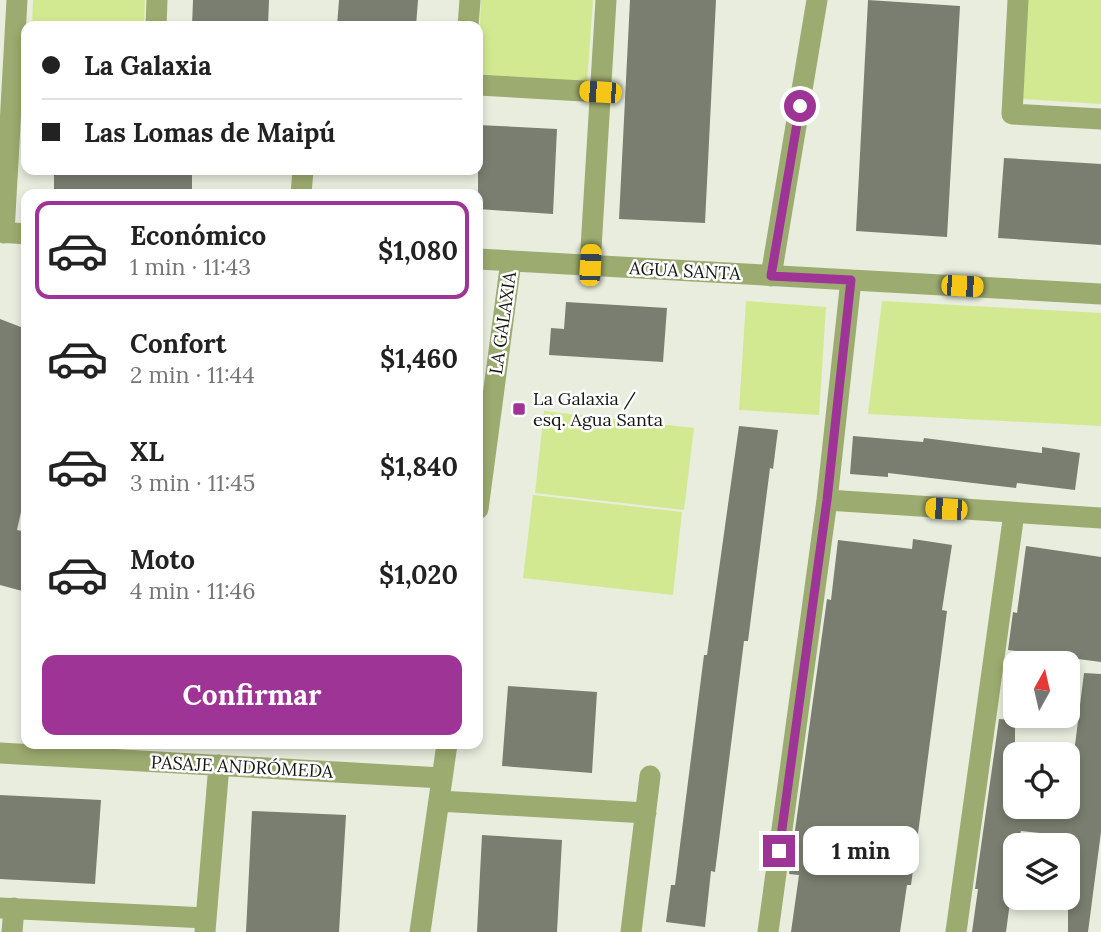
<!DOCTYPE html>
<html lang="es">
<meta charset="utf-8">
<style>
:root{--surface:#fff;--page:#f2f2f2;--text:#222;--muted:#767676;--line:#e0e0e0;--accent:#9d3496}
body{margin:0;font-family:Lora,serif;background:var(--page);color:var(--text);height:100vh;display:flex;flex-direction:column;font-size:26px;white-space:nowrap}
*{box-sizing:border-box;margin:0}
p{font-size:23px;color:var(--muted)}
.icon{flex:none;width:38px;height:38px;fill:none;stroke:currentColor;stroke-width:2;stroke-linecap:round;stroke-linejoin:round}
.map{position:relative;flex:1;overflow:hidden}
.sheet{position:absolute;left:21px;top:189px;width:462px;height:560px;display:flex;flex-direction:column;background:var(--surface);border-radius:14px;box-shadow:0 4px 10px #0003}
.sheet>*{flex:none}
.guide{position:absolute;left:21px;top:21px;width:462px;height:154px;border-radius:14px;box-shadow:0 4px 10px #0003;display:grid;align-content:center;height:154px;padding:0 21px;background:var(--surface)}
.needle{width:46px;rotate:8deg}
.controls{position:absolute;left:1003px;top:651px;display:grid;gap:14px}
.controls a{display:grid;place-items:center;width:77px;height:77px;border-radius:14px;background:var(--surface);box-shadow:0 4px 10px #0003;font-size:35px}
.end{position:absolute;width:32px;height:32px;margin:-16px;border:9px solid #9d3496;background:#fff;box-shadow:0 0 0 4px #fff}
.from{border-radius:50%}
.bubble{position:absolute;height:49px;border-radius:14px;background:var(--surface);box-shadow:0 4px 10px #0003;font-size:23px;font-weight:700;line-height:49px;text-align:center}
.car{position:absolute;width:21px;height:42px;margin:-21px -10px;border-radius:9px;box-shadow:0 0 5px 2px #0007;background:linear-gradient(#f5c518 24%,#345 0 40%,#f5c518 0 76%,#345 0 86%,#f5c518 0)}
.guide b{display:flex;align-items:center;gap:24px;height:66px;font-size:26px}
.guide b+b{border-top:2px solid var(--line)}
.guide i{width:18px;height:18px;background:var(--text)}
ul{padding:12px 0 0;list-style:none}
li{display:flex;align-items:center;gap:21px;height:98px;margin:0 14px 10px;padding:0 7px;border:4px solid transparent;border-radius:14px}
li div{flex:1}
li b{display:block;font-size:26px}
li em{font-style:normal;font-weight:700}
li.active{border-color:var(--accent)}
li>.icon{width:63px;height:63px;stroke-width:1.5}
.primary-button{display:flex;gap:14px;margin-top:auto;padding:14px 21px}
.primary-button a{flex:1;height:80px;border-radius:14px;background:var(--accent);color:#fff;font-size:28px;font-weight:700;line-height:80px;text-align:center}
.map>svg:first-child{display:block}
</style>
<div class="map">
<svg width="1101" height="932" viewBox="0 0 1101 932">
<rect width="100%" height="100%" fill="#e8edde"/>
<path fill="#d2e991" d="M33 0H145L144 26H32Z
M481 0H593L587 82 478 74Z
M1028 0H1101V104L1023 99Z
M746 301 826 307 819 415 739 410Z
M882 301 1101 313V426L868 414Z
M544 411 694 428 684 510 535 493Z
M533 495 682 512 673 595 523 578Z"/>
<path fill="#7a7e70" d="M193 0H269L268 26H192Z
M339 0H418L416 26H337Z
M630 0H716L705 223 619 219Z
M868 0 960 6 947 237 856 231Z
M478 125 557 129 553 214 478 209Z
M1004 158 1101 164V245L998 238Z
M54 170H130L192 174V194H116L54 190Z
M566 302 667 308 663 362 549 355 551 328 564 329Z
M0 319 26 329V489L17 530 26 532V592L0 585Z
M739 426 778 430 773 469 770 468 748 641H744L715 872 711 871 705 927 666 922 671 885H675L704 655H707Z
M853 436 923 442 924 438 1042 453V447L1080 453 1075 490 1017 483 1016 488 888 473V477L850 474Z
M913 539 952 545 942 610 947 611 919 826 911 885H907L900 932H791L799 875 789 874 827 599 831 600 838 540 912 549Z
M1026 546 1101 557V662L1008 650 1013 612 1017 613Z
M1084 673 1101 674V832L1088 932H1068V836L1021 831 1020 834 1015 833V864L1006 932H972L978 889H975L999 719 1015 720V807H1068V744L1075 745Z
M508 686 597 692 592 773 502 766Z
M0 795 101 800 95 884 0 879Z
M252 811 346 815 339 932H246Z
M482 835 562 840 557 932H477Z"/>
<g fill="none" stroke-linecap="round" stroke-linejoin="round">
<path stroke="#9cab6f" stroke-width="21" d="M1018 0 1012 114 1101 119
M156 26 157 0
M468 26 470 0
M478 85 600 92
M301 194 303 170
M0 232 26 234
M4 233 17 0
M478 259 1101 294
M590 265 606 0
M771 276 817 0
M827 500 1101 518
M478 509 511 261
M0 753 442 778
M439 801 646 813
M0 908 206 918
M205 931 219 765
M12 932 14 908
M420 932 447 744
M631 932 650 776
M768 932 827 500 851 280
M956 932 1014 513"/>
</g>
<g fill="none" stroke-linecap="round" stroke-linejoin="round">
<path stroke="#9d3496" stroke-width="9" d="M779 851 827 500 851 280 771 276 800 106"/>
</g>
<rect fill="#9d3496" stroke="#fff" stroke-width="2.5" x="512" y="402" width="14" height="14" rx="3.5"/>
<g text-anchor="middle" stroke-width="5" stroke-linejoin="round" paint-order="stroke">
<g font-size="18" fill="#151712" stroke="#fff">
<text transform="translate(685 271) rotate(3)" y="6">AGUA SANTA</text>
<text transform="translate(503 323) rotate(-82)" y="6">LA GALAXIA</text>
<text transform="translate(242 767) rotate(3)" y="6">PASAJE ANDRÓMEDA</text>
</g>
<g font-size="18" fill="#151712" stroke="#fff" text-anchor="start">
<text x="533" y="405">La Galaxia /<tspan x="533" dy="21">esq. Agua Santa</tspan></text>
</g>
</g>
</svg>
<div class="controls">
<a><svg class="needle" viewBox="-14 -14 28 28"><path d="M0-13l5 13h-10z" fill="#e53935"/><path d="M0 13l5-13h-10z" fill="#767676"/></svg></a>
<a><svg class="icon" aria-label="locate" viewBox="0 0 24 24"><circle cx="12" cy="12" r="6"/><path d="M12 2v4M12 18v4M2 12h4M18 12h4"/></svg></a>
<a><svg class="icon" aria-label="layers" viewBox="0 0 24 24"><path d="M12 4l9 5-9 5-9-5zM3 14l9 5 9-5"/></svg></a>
</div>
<i class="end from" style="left:800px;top:106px"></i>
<i class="end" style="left:779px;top:851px"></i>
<div class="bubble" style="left:803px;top:826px;width:116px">1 min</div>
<i class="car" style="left:600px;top:92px;rotate:274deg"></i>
<i class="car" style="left:590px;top:265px;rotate:3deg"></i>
<i class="car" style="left:962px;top:286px;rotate:93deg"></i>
<i class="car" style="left:946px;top:509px;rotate:274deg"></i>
<div class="guide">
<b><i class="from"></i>La Galaxia</b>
<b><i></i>Las Lomas de Maipú</b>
</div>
<section class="sheet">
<ul>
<li class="active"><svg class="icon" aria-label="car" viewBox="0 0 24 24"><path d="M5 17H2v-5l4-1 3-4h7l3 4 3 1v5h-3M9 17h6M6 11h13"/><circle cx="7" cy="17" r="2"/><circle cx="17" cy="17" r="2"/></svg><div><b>Económico</b><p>1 min · 11:43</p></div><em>$1,080</em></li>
<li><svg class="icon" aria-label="car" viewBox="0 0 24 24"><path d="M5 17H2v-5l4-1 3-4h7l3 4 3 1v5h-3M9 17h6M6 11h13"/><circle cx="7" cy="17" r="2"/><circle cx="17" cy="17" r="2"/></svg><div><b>Confort</b><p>2 min · 11:44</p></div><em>$1,460</em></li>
<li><svg class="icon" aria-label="car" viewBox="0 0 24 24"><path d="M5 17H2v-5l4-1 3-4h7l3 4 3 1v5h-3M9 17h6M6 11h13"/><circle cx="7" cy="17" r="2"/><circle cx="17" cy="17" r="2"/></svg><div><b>XL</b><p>3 min · 11:45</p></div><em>$1,840</em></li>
<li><svg class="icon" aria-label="car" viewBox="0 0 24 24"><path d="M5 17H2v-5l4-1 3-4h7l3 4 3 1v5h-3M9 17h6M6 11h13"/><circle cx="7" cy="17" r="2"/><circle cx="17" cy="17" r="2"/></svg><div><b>Moto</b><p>4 min · 11:46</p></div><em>$1,020</em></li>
</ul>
<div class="primary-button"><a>Confirmar</a></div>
</section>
</div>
